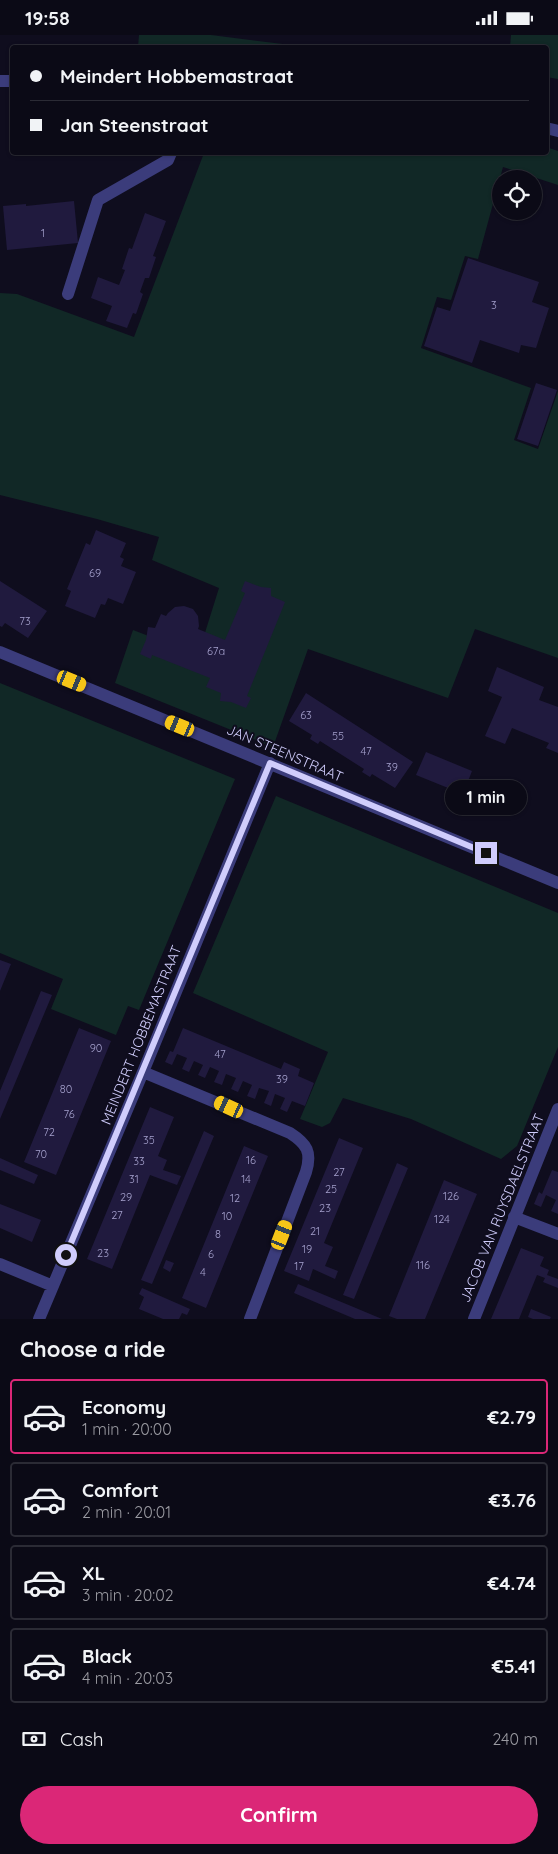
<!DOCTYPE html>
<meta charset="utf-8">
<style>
:root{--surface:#0b0a16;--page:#14131f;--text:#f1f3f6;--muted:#9a9aa1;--line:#2b2b35;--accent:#db2777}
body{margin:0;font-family:Quicksand,sans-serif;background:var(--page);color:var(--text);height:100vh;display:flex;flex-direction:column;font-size:19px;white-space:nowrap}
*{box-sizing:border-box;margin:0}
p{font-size:16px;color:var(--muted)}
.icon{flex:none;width:28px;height:28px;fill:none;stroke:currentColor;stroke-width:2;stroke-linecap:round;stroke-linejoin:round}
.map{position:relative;height:1284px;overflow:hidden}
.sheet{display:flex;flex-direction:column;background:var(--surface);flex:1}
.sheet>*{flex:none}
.hud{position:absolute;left:10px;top:10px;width:539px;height:110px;border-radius:5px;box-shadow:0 1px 4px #0004,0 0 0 1px var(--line);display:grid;align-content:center;height:110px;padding:0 20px;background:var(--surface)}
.controls{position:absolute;left:492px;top:135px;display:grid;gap:10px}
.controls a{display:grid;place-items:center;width:50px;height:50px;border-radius:50%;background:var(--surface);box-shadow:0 1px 4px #0004,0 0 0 1px var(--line);font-size:25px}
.end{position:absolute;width:22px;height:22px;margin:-11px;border:6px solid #d0cdfc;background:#111;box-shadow:0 0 0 2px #111}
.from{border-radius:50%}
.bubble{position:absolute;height:35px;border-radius:18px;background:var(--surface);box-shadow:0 1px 4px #0004,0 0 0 1px var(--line);font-size:16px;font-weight:700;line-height:35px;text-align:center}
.car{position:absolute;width:15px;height:30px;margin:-15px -8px;border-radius:6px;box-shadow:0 0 4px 1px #0007;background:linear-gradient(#f5c518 24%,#345 0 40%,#f5c518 0 76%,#345 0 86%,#f5c518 0)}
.hud b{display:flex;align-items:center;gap:18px;height:48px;font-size:19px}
.hud b+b{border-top:1px solid var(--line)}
.hud i{width:12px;height:12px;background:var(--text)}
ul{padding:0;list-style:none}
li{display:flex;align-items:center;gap:15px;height:75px;margin:0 10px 8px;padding:0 10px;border:2px solid var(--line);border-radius:5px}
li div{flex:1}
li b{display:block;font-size:19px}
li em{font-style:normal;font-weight:700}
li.on{border-color:var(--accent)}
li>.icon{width:45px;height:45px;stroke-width:1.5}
h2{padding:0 20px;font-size:22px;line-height:60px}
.pay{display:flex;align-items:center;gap:12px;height:55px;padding:0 20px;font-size:19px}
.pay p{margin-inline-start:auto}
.cta{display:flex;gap:10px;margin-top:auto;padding:10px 20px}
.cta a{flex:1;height:58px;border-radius:30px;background:var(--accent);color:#fff;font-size:20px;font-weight:700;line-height:58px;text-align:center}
.status{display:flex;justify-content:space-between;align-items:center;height:35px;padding:0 25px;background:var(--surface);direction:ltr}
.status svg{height:14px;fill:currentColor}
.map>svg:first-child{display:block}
</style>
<div class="status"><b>19:58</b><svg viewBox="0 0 49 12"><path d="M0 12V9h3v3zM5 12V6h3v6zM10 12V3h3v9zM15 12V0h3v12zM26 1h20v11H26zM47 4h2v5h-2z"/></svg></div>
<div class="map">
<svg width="558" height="1284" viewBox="0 0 558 1284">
<rect width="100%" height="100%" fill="#0f0d1e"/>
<path fill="#112826" d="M139 0H211L307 12H138Z
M511 0H558V44L546 42V12H510Z
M546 112 558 116V150L503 132 478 224 465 221 451 265 437 262 421 313 531 353 514 405 538 414 558 356V623L475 594 448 663 308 614 273 712 115 648 133 595 198 620 219 553 152 525 159 502 97 484 0 460V258L17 259 134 302 204 118H546Z
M0 648 235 744 139 975 128 971 116 1000 51 974 63 944 0 918Z
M276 761 558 878V1012L517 1111 501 1124 411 1084 343 1063 330 1088 322 1092 300 1084 328 1017 193 958Z"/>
<path fill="#201a3e" d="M74 166 78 208 7 215 3 171 26 169V171Z
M145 178 166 186 153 221 156 222 149 243H145L140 257 143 259 136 279 133 278 127 293 106 286 112 271 91 263 98 242 119 250 125 235 122 234 129 213 132 214Z
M468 223 539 247 532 267 549 273 536 313 521 310 519 318 480 305 472 328 424 311 437 272 450 276Z
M536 348 557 355 538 411 517 404Z
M96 495 126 508 120 522 124 524 121 531 136 537 123 569 108 563 105 570 101 569 95 583 65 571 71 556 67 554 86 508 90 510Z
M0 546 47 576 28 603 5 588 2 592 0 591Z
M245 546 261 552 271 553V561L285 567 247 661 251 663 246 673 231 667 220 666 221 658 206 652 210 643 152 620 151 624 140 619 146 605 148 592 155 593 161 579 166 581 168 578 175 572 184 571 193 574 198 581 199 591 198 594 225 605 245 558 241 556Z
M497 632 544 652 539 665 558 672V718L546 713 549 708 512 693 505 709 485 701 502 662 488 656Z
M306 658 413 727 395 753 372 739 370 742 362 737 364 734 320 706 318 709 310 704 312 700 289 686Z
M426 717 472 736 463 759 416 740Z
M0 925 11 929 0 956Z
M41 956 52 960 0 1084V1056Z
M79 993 111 1006 56 1140 24 1127Z
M183 993 281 1034 284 1027 300 1034 298 1041 314 1048 305 1071 292 1066 287 1077 280 1074 285 1063 275 1059 271 1071 264 1068 269 1056 259 1053 255 1064 247 1061 252 1050 243 1046 238 1057 231 1054 236 1043 226 1039 222 1050 214 1047 219 1036 210 1032 205 1043 198 1040 203 1030 194 1026 189 1037 182 1034 187 1023 177 1019 172 1030 165 1027 170 1016 173 1017Z
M150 1072 174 1082 158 1121 167 1125 163 1135 181 1141 177 1150 150 1140 112 1234 87 1224Z
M204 1096 214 1101 152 1249 141 1245Z
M339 1103 363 1113 324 1208 333 1212 325 1231 338 1236 335 1244 313 1234 309 1246 284 1236Z
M244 1111 268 1121 206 1273 182 1263Z
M0 1123 38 1140 34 1149 0 1135Z
M397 1128 408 1133 354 1264 343 1260Z
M552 1135 558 1137V1179L551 1176 556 1165 546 1160 541 1172 534 1169 539 1157 542 1159Z
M444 1145 477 1159 425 1284H397L389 1281Z
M0 1169 41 1185 32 1207 0 1193Z
M521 1213 544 1222 540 1231 549 1235 547 1240 558 1244V1253L543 1247 545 1243 537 1240 519 1284H491Z
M166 1225 174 1228 170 1237 163 1233Z
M298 1249 351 1271 382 1284H355L329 1273 294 1258Z
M142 1253 190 1274 187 1280 182 1278 179 1284H163L139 1274 144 1262 139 1259Z
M531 1274 551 1282 550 1284H533L528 1282Z"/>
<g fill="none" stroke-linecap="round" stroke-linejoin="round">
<path stroke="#3b3c7b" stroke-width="12" d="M0 46H12
M546 93 558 96
M68 259 98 165 168 125 171 118
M0 617 558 848
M143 1037 290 1098C307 1109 312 1117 306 1137L250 1284
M514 1182 558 1199
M0 1229 53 1251
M39 1284 143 1037 270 728
M474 1284 558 1074"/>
</g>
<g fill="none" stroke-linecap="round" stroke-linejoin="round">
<path stroke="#d0cdfc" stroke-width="6" d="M66 1220 270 728 486 818"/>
</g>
<g text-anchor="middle" stroke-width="4" stroke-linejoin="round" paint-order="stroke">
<g font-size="11" fill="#a4a0cc">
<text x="43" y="202">1</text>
<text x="494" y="274">3</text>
<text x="95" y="542">69</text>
<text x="25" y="590">73</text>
<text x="216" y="620">67a</text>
<text x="306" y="684">63</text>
<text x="338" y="705">55</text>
<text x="366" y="720">47</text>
<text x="392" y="736">39</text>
<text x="96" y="1017">90</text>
<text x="220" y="1023">47</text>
<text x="282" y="1048">39</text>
<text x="66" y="1058">80</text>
<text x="69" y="1083">76</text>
<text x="49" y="1101">72</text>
<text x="149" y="1109">35</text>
<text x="41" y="1123">70</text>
<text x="251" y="1129">16</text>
<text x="139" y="1130">33</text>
<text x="339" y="1141">27</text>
<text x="134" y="1148">31</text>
<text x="246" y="1148">14</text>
<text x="331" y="1158">25</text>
<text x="451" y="1165">126</text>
<text x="126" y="1166">29</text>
<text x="235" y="1167">12</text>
<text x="325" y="1177">23</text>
<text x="117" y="1184">27</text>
<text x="227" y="1185">10</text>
<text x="442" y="1188">124</text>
<text x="315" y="1200">21</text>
<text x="218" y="1203">8</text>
<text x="307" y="1218">19</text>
<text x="103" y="1222">23</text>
<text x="211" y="1223">6</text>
<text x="423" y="1234">116</text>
<text x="299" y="1235">17</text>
<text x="203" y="1241">4</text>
</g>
<g font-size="14" fill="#d0cdfc" stroke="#0f0d1e">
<text transform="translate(285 718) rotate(23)" y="5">JAN STEENSTRAAT</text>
<text transform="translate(141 1000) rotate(-68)" y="5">MEINDERT HOBBEMASTRAAT</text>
<text transform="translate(502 1173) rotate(-68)" y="5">JACOB VAN RUYSDAELSTRAAT</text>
</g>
</g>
</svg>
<div class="controls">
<a><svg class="icon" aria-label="locate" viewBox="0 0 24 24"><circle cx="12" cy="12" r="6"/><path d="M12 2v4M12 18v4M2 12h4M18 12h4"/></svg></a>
</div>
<i class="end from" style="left:66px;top:1220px"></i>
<i class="end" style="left:486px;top:818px"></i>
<div class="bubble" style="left:445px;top:745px;width:82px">1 min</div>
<i class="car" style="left:72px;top:646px;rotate:112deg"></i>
<i class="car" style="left:180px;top:691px;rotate:292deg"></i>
<i class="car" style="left:229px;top:1072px;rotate:295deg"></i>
<i class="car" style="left:282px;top:1200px;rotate:21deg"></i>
<div class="hud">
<b><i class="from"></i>Meindert Hobbemastraat</b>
<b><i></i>Jan Steenstraat</b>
</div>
</div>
<section class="sheet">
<h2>Choose a ride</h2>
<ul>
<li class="on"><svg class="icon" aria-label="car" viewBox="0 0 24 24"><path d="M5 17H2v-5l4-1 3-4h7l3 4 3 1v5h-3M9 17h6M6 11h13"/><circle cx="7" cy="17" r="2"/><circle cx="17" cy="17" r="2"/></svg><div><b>Economy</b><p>1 min · 20:00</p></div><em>€2.79</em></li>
<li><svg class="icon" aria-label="car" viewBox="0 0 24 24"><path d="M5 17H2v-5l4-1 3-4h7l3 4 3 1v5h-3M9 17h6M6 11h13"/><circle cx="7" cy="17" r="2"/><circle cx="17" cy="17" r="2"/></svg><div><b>Comfort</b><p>2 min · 20:01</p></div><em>€3.76</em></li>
<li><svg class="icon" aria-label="car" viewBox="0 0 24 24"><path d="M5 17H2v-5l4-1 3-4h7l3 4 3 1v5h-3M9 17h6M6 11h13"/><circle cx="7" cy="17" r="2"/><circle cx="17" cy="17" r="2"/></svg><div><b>XL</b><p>3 min · 20:02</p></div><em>€4.74</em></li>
<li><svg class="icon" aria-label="car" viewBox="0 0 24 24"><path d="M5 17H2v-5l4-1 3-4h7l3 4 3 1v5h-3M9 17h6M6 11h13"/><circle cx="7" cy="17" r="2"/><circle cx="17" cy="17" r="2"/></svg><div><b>Black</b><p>4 min · 20:03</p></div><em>€5.41</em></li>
</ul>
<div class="pay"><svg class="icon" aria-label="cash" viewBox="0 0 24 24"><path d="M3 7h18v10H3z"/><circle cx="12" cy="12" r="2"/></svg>Cash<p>240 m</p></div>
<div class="cta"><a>Confirm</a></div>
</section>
